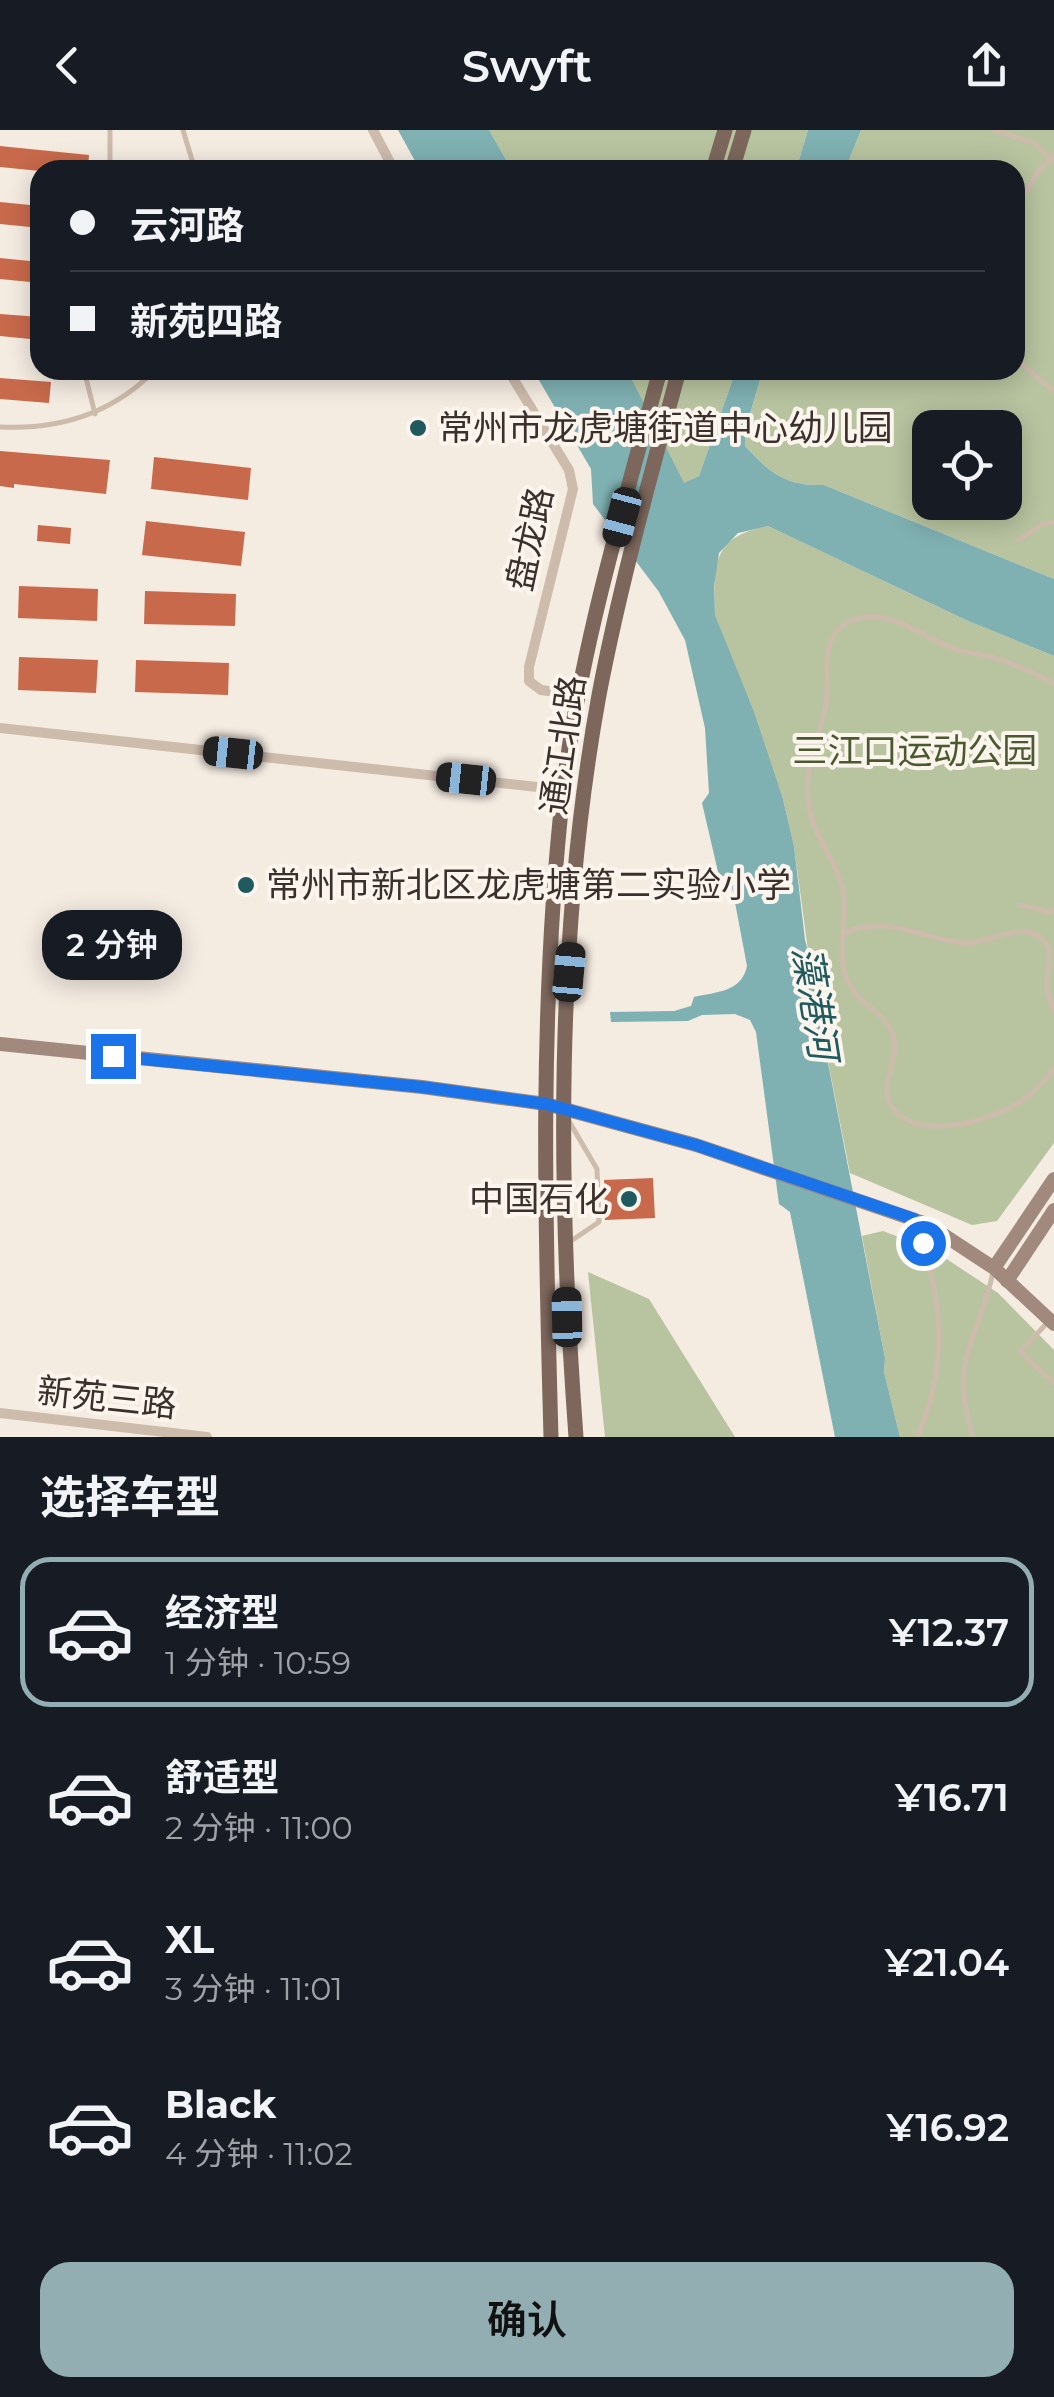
<!DOCTYPE html>
<html lang="zh">
<meta charset="utf-8">
<style>
:root{--surface:#171b24;--page:#20242c;--text:#f1f3f6;--muted:#9ea1a6;--line:#363941;--accent:#92aeb2}
body{margin:0;font-family:Montserrat,"Noto Sans SC",sans-serif;background:var(--page);color:var(--text);height:100vh;display:flex;flex-direction:column;font-size:38px;white-space:nowrap}
*{box-sizing:border-box;margin:0}
p{font-size:32px;color:var(--muted)}
.icon{flex:none;width:55px;height:55px;fill:none;stroke:currentColor;stroke-width:2;stroke-linecap:round;stroke-linejoin:round}
.map{position:relative;height:1307px;overflow:hidden}
.details{display:flex;flex-direction:column;background:var(--surface);flex:1}
.details>*{flex:none}
.hud{position:absolute;left:30px;top:30px;width:995px;height:220px;border-radius:30px;box-shadow:0 5px 25px #0003;display:grid;align-content:center;height:220px;padding:0 40px;background:var(--surface)}
.controls{position:absolute;left:912px;top:280px;display:grid;gap:20px}
.controls a{display:grid;place-items:center;width:110px;height:110px;border-radius:20px;background:var(--surface);box-shadow:0 5px 25px #0003;font-size:50px}
.end{position:absolute;width:45px;height:45px;margin:-22px;border:12px solid #1a73e8;background:#fff;box-shadow:0 0 0 5px #fff}
.from{border-radius:50%}
.bubble{position:absolute;height:70px;border-radius:30px;background:var(--surface);box-shadow:0 5px 25px #0003;font-size:32px;font-weight:600;line-height:70px;text-align:center}
.car{position:absolute;width:30px;height:60px;margin:-30px -15px;border-radius:12px;box-shadow:0 0 8px 2px #0007;background:linear-gradient(#222 24%,#8ab4d8 0 40%,#222 0 76%,#8ab4d8 0 86%,#222 0)}
.hud b{display:flex;align-items:center;gap:35px;height:95px;font-size:38px}
.hud b+b{border-top:2px solid var(--line)}
.hud i{width:25px;height:25px;background:var(--text)}
ul{padding:0;list-style:none}
li{display:flex;align-items:center;gap:30px;height:150px;margin:0 20px 15px;padding:0 20px;border:5px solid transparent;border-radius:30px}
li div{flex:1}
li b{display:block;font-size:38px}
li em{font-style:normal;font-weight:600}
li.selected{border-color:var(--accent)}
li>.icon{width:90px;height:90px;stroke-width:1.5}
h2{padding:0 40px;font-size:45px;line-height:120px}
.cta{display:flex;gap:20px;margin-top:auto;padding:20px 40px}
.cta a{flex:1;height:115px;border-radius:30px;background:var(--accent);color:#111;font-size:40px;font-weight:600;line-height:115px;text-align:center}
header{display:flex;justify-content:space-between;align-items:center;height:130px;padding:0 40px;background:var(--surface);font-size:45px;font-weight:600}
.map>svg:first-child{display:block}
</style>
<header><svg class="icon" aria-label="back" viewBox="0 0 24 24"><path d="M15 5l-7 7 7 7"/></svg>Swyft<svg class="icon" aria-label="share" viewBox="0 0 24 24"><path d="M12 15V3M7 8l5-5 5 5M5 13v7h14v-7"/></svg></header>
<div class="map">
<svg width="1054" height="1307" viewBox="0 0 1054 1307">
<rect width="100%" height="100%" fill="#f4ebe1"/>
<path fill="#b8c4a0" fill-rule="evenodd" d="M489 0H808L796 40H512Z
M861 0H1054V449L824 355C786 356 771 344 745 316L746 297 763 240H1015V40H845ZM930 298H1005V372H930Z
M627 240H736L699 346 683 354Z
M768 396 966 490 1054 526V1013L997 1091 972 1095 850 1043 812 850 794 716 783 669 715 485C713 434 712 407 768 396Z
M883 1101 933 1120 998 1163 1054 1220V1307H900L884 1242 885 1228 862 1106Z
M588 1142 649 1169 735 1307H605Z"/>
<path fill="#7fb0b2" d="M398 0H489L512 40H420Z
M808 0H861L845 40H796Z
M533 240H627L684 353 699 346 736 240H763L746 297 745 316C771 344 786 356 824 355L1054 449V526L966 490 768 396 738 403 719 423 714 456 715 485 754 582 783 669 794 716 805 810 812 836V850L885 1228 884 1242 900 1307H835L790 1082 779 1074 756 902 750 890 735 884 702 885 688 891 611 892 610 882 674 881 691 876 694 867C716 862 742 862 747 836L730 746H719L702 673 709 663 705 598 685 510 659 462 593 374 591 339Z"/>
<path fill="#c8694b" d="M0 16 89 25 88 40 40 41 0 37Z
M0 72 40 76V98L0 94Z
M0 128 40 132V153L0 149Z
M0 184 40 187V210L0 206Z
M0 248 51 252 49 273 0 269Z
M0 321 110 330 106 364 14 354V358L0 356Z
M154 327 251 338 248 370 151 359Z
M146 391 245 402 241 436 142 425Z
M38 395 71 398 70 414 37 411Z
M19 456 98 459 97 491 18 488Z
M145 461 236 464 235 496 144 494Z
M19 527 98 530 96 563 18 560Z
M136 530 229 533 228 565 135 562Z
M653 1048 655 1088 605 1090 604 1050Z"/>
<g fill="none" stroke-linecap="round" stroke-linejoin="round">
<path stroke="#cdbbac" stroke-width="5" d="M110 0V40
M183 0 195 40
M995 0 1036 14 1051 30
M1015 81 1038 41 1054 27
M1015 229 1054 261
M84 240 95 284
M0 297C60 300 113 283 155 240
M1018 410 1042 395 1054 392
M1054 554C1034 543 1014 533 992 527 979 524 966 523 955 519 921 508 886 473 849 492 843 494 836 501 833 507 822 527 830 554 826 575 819 611 802 640 809 678 814 708 838 732 843 762 848 788 837 819 845 844 855 874 882 880 892 902 904 929 873 958 895 981 923 1011 994 990 1023 970 1036 961 1045 951 1054 938
M1021 775 1049 782 1054 779
M844 803C887 784 922 809 965 813 989 815 1027 786 1046 813 1054 826 1045 845 1047 859 1048 866 1051 874 1054 881
M916 1092C942 1165 950 1234 917 1307
M568 1113 599 1092 597 1039 570 993
M1048 1192 1020 1222 1054 1253
M973 1307C948 1229 978 1213 993 1142"/>
<path stroke="#cdbbac" stroke-width="10" d="M373 0 394 40
M508 240 569 340 573 359 529 537V551L541 560 580 565
M0 598 564 660
M0 1283 207 1307"/>
<path stroke="#a18a7d" stroke-width="14" d="M0 914 422 957 546 974 696 1015 927 1094 994 1138 1054 1194
M994 1138 1054 1049
M1007 1151 1054 1080"/>
<path stroke="#7d675c" stroke-width="15" d="M713 40 725 0
M732 40 744 0
M551 1307C545 1092 539 876 563 662 580 519 623 379 660 240
M576 1307C558 1063 555 806 599 565 620 455 650 348 679 240"/>
</g>
<g fill="none" stroke-linecap="round" stroke-linejoin="round">
<path stroke="#1a73e8" stroke-width="12" d="M113 926 422 957 546 974 696 1015 914 1089 923 1113"/>
</g>
<g fill="#1f5a5e" stroke="#fbf5ee" stroke-width="4">
<circle cx="418" cy="298" r="10"/>
<circle cx="246" cy="755" r="10"/>
<circle cx="629" cy="1069" r="10"/>
</g>
<g text-anchor="middle" stroke-width="8" stroke-linejoin="round" paint-order="stroke">
<g font-size="35" fill="#3b302b" stroke="#fbf5ee" text-anchor="start">
<text x="438" y="310">常州市龙虎塘街道中心幼儿园</text>
<text x="266" y="767">常州市新北区龙虎塘第二实验小学</text>
<text x="609" y="1081" text-anchor="end">中国石化</text>
</g>
<g font-size="35" fill="#3b302b" stroke="#fbf5ee">
<text transform="translate(530 409) rotate(-78)" y="12">盘龙路</text>
<text transform="translate(563 615) rotate(-82)" y="12">通江北路</text>
<text transform="translate(107 1268) rotate(6)" y="12">新苑三路</text>
</g>
<g font-size="35" fill="#4a5a2e" stroke="#fbf5ee">
<text x="915" y="633">三江口运动公园</text>
</g>
<g font-size="38" font-style="italic" fill="#1f5a5e" stroke="#fbf5ee">
<text transform="translate(815 873) rotate(81)" y="13">藻港河</text>
</g>
</g>
</svg>
<div class="controls">
<a><svg class="icon" aria-label="locate" viewBox="0 0 24 24"><circle cx="12" cy="12" r="6"/><path d="M12 2v4M12 18v4M2 12h4M18 12h4"/></svg></a>
</div>
<i class="end from" style="left:923px;top:1113px"></i>
<i class="end" style="left:113px;top:926px"></i>
<div class="bubble" style="left:42px;top:780px;width:140px">2 分钟</div>
<i class="car" style="left:622px;top:387px;rotate:195deg"></i>
<i class="car" style="left:233px;top:623px;rotate:276deg"></i>
<i class="car" style="left:466px;top:649px;rotate:276deg"></i>
<i class="car" style="left:569px;top:842px;rotate:5deg"></i>
<i class="car" style="left:567px;top:1187px;rotate:359deg"></i>
<div class="hud">
<b><i class="from"></i>云河路</b>
<b><i></i>新苑四路</b>
</div>
</div>
<section class="details">
<h2>选择车型</h2>
<ul>
<li class="selected"><svg class="icon" aria-label="car" viewBox="0 0 24 24"><path d="M5 17H2v-5l4-1 3-4h7l3 4 3 1v5h-3M9 17h6M6 11h13"/><circle cx="7" cy="17" r="2"/><circle cx="17" cy="17" r="2"/></svg><div><b>经济型</b><p>1 分钟 · 10:59</p></div><em>¥12.37</em></li>
<li><svg class="icon" aria-label="car" viewBox="0 0 24 24"><path d="M5 17H2v-5l4-1 3-4h7l3 4 3 1v5h-3M9 17h6M6 11h13"/><circle cx="7" cy="17" r="2"/><circle cx="17" cy="17" r="2"/></svg><div><b>舒适型</b><p>2 分钟 · 11:00</p></div><em>¥16.71</em></li>
<li><svg class="icon" aria-label="car" viewBox="0 0 24 24"><path d="M5 17H2v-5l4-1 3-4h7l3 4 3 1v5h-3M9 17h6M6 11h13"/><circle cx="7" cy="17" r="2"/><circle cx="17" cy="17" r="2"/></svg><div><b>XL</b><p>3 分钟 · 11:01</p></div><em>¥21.04</em></li>
<li><svg class="icon" aria-label="car" viewBox="0 0 24 24"><path d="M5 17H2v-5l4-1 3-4h7l3 4 3 1v5h-3M9 17h6M6 11h13"/><circle cx="7" cy="17" r="2"/><circle cx="17" cy="17" r="2"/></svg><div><b>Black</b><p>4 分钟 · 11:02</p></div><em>¥16.92</em></li>
</ul>
<div class="cta"><a>确认</a></div>
</section>
